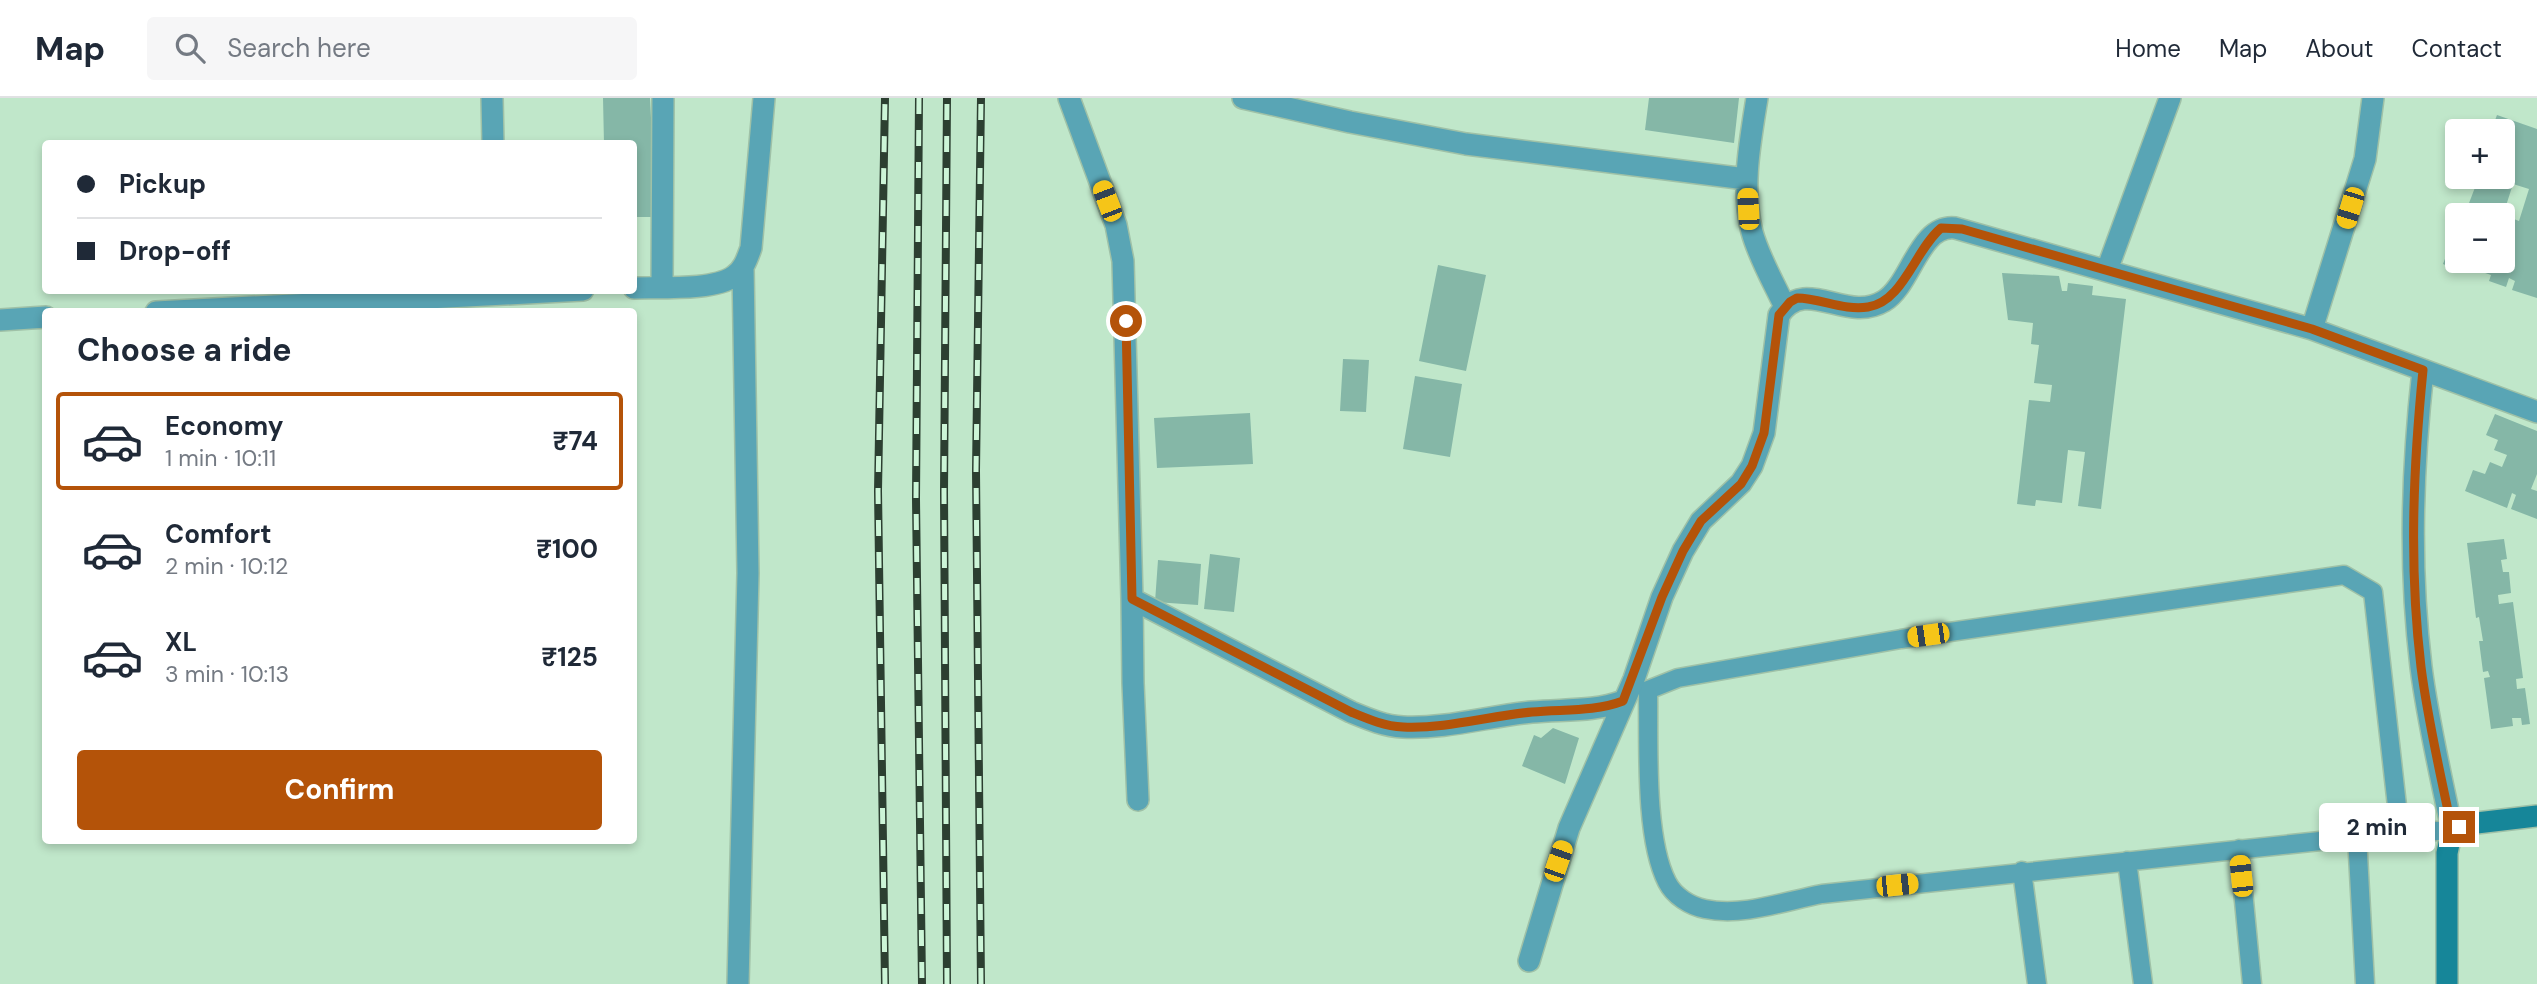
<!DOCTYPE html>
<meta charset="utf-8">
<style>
:root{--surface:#fff;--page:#f6f6f7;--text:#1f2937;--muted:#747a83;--line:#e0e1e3;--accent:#b45309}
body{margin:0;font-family:"DM Sans",sans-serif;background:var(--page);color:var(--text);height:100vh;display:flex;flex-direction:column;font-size:26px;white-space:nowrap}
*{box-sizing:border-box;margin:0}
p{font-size:23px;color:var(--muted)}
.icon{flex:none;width:38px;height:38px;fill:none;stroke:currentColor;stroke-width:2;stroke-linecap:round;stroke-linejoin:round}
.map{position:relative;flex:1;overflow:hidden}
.drawer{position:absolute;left:42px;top:210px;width:595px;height:536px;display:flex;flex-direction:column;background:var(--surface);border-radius:7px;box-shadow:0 4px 10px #0003}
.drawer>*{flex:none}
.top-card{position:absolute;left:42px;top:42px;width:595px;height:154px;border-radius:7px;box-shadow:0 4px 10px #0003;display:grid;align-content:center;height:154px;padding:0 35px;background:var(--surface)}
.fabs{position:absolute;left:2445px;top:21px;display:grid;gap:14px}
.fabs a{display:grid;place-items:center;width:70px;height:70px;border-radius:7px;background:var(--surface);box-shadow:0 4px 10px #0003;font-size:35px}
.end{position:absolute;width:32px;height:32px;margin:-16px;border:9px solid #b45309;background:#fff;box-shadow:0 0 0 4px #fff}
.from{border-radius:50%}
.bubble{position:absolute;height:49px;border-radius:7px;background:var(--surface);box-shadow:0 4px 10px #0003;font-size:23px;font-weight:700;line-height:49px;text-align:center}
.car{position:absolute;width:21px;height:42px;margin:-21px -10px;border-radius:9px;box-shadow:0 0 5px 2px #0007;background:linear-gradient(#f5c518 24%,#345 0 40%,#f5c518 0 76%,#345 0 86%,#f5c518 0)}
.top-card b{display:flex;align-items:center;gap:24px;height:66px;font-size:26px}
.top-card b+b{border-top:2px solid var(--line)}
.top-card i{width:18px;height:18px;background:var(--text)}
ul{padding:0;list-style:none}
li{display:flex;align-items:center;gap:21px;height:98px;margin:0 14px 10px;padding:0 21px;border:4px solid transparent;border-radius:7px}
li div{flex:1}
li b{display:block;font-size:26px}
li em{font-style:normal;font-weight:700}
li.on{border-color:var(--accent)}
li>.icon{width:63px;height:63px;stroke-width:1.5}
h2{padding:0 35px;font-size:32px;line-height:84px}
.button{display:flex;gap:14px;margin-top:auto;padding:14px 35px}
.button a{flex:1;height:80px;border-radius:7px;background:var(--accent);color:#fff;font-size:28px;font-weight:700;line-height:80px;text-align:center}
header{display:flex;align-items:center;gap:42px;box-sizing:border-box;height:98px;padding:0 35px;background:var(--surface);border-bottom:2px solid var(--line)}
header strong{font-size:33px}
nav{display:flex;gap:38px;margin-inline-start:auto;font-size:24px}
.search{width:490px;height:63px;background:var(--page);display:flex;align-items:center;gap:18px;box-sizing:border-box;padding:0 24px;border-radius:7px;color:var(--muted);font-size:26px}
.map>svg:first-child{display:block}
</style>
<header>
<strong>Map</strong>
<div class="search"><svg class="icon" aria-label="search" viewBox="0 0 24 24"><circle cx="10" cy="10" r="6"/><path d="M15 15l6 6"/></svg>Search here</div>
<nav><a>Home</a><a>Map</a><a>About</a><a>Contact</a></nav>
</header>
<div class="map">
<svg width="2537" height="886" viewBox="0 0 2537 886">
<rect width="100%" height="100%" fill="#c0e7ca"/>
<path fill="#85b7a7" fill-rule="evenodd" d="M603 0H650L656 119H634V46H604Z
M1649 0H1739L1734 45 1645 32Z
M2497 17 2537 31V200L2512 192 2515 183 2509 180 2506 189 2489 183 2491 177 2462 167 2460 173 2443 166 2457 129V163H2502V117H2461L2463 111 2466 113 2479 79H2502V33H2491ZM2513 86 2529 91 2519 123 2503 117Z
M1438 167 1486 177 1466 273 1419 263Z
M2002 175 2059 178 2062 193H2067L2068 185 2093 188 2092 197 2126 201 2101 411 2078 408 2085 354 2068 352 2062 405 2036 402 2035 408 2017 406 2029 302 2050 304 2052 287 2034 285 2039 247 2031 246 2033 225 2008 222Z
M1343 261 1369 262 1366 314 1340 313Z
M1415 278 1462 286 1450 359 1403 351Z
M1250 315 1253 366 1157 370 1154 320Z
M2495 316 2537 333V376L2531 391 2537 393V421L2511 411 2516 397 2512 395 2507 410 2465 393 2473 372 2485 376 2490 364 2502 369 2507 357 2494 352 2498 342 2486 337Z
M2504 441 2507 461 2501 462 2503 474H2509L2511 495 2498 497 2499 506 2513 504 2523 580 2516 581 2517 591 2525 590 2530 626 2522 627 2521 620H2512L2513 628 2491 631 2484 580 2490 579 2488 573 2483 574 2479 543H2483L2479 519 2476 520 2467 445Z
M1210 456 1240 460 1234 514 1204 511Z
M1158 462 1201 466 1198 507 1155 504Z
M1553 630 1579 640 1565 686 1522 668 1534 637 1541 640Z"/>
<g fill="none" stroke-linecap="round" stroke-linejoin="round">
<g stroke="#9fc1a7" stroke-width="21">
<path id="lane" d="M2344 477 2373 494 2397 708 2377 737 1822 796C1785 803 1743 819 1705 811 1690 808 1674 798 1667 784 1644 739 1649 644 1648 592L1678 580 1901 541Z
M2377 737 2452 732
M2357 738 2365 886
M2239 751 2252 886
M2127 763 2143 886
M2022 773 2037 886"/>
</g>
<g stroke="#9fc1a7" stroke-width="24">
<path id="street" d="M492 0 493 46
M1069 0 1116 127 1123 163 1132 501 1133 585 1138 702
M1243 0 1350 24 1466 46 1746 81
M1757 0C1750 44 1741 90 1752 134 1759 160 1774 185 1785 209
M2107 172 2170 0
M662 189 663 0
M634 190C659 189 714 193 734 178 744 171 747 161 751 150L764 0
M156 214 583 192
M0 222 46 219
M2312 231 2365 61 2373 0
M2423 272C2412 373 2409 469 2421 569 2428 624 2441 678 2452 732
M1132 501 1351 614C1368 621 1384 628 1403 629 1446 631 1489 618 1532 614 1563 611 1594 614 1623 603
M1529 863 1569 730 1634 581 1662 499 1683 453 1701 423 1741 385 1752 368 1764 335 1779 217C1806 177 1846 226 1884 203 1911 187 1919 126 1955 130L2312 231 2537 314
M738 886 748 475 743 169"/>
</g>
<g stroke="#9fc1a7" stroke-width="24">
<path id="secondary" d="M2447 886V755L2452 732 2468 726 2537 718"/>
</g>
<use href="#lane" stroke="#59a5b5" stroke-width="18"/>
<use href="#street" stroke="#59a5b5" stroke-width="21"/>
<use href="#secondary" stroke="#168699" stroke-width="21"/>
<g stroke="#2c3f31" stroke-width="8">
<path id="rail" d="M919 0 916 401 922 886
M885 886 878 393 885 0
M947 886 944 394 947 0
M981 886 976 373 981 0"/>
</g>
<use href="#rail" stroke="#ccf5d7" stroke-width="5" stroke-dasharray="16" stroke-linecap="butt"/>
</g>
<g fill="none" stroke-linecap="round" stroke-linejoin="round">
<path stroke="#b45309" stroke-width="9" d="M1126 223 1132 501 1351 614C1368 621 1384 628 1403 629 1446 631 1489 618 1532 614 1563 611 1594 614 1623 603L1662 499 1683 453 1701 423 1741 386 1752 368 1764 335 1779 217 1790 204 1797 200C1820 200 1844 213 1868 209 1903 204 1915 152 1941 130L1962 131 2312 231 2423 272C2413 372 2409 469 2421 569 2428 624 2441 678 2452 732L2459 729"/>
</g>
</svg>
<div class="fabs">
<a>+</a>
<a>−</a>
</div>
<i class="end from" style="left:1126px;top:223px"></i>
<i class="end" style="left:2459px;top:729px"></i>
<div class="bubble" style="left:2319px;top:705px;width:116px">2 min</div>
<i class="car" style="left:1107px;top:103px;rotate:339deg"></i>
<i class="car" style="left:2350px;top:110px;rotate:197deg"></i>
<i class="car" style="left:1748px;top:111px;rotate:357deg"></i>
<i class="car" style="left:1928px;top:537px;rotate:262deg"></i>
<i class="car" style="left:1558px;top:763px;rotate:19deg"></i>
<i class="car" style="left:2241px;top:778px;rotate:354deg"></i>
<i class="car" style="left:1897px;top:787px;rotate:84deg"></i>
<div class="top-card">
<b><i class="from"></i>Pickup</b>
<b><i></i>Drop-off</b>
</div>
<section class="drawer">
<h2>Choose a ride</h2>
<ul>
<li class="on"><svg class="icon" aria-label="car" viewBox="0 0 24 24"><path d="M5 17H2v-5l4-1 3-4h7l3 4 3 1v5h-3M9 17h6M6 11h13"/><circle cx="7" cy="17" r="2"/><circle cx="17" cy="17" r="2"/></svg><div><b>Economy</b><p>1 min · 10:11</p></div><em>₹74</em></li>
<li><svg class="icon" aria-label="car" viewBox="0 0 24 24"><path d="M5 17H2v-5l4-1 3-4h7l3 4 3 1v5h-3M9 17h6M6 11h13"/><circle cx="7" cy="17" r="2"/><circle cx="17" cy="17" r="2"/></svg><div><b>Comfort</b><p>2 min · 10:12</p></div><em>₹100</em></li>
<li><svg class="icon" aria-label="car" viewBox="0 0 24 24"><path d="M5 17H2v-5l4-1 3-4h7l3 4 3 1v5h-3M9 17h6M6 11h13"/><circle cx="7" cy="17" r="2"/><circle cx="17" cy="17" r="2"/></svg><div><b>XL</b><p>3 min · 10:13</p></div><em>₹125</em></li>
</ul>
<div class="button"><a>Confirm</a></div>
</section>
</div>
